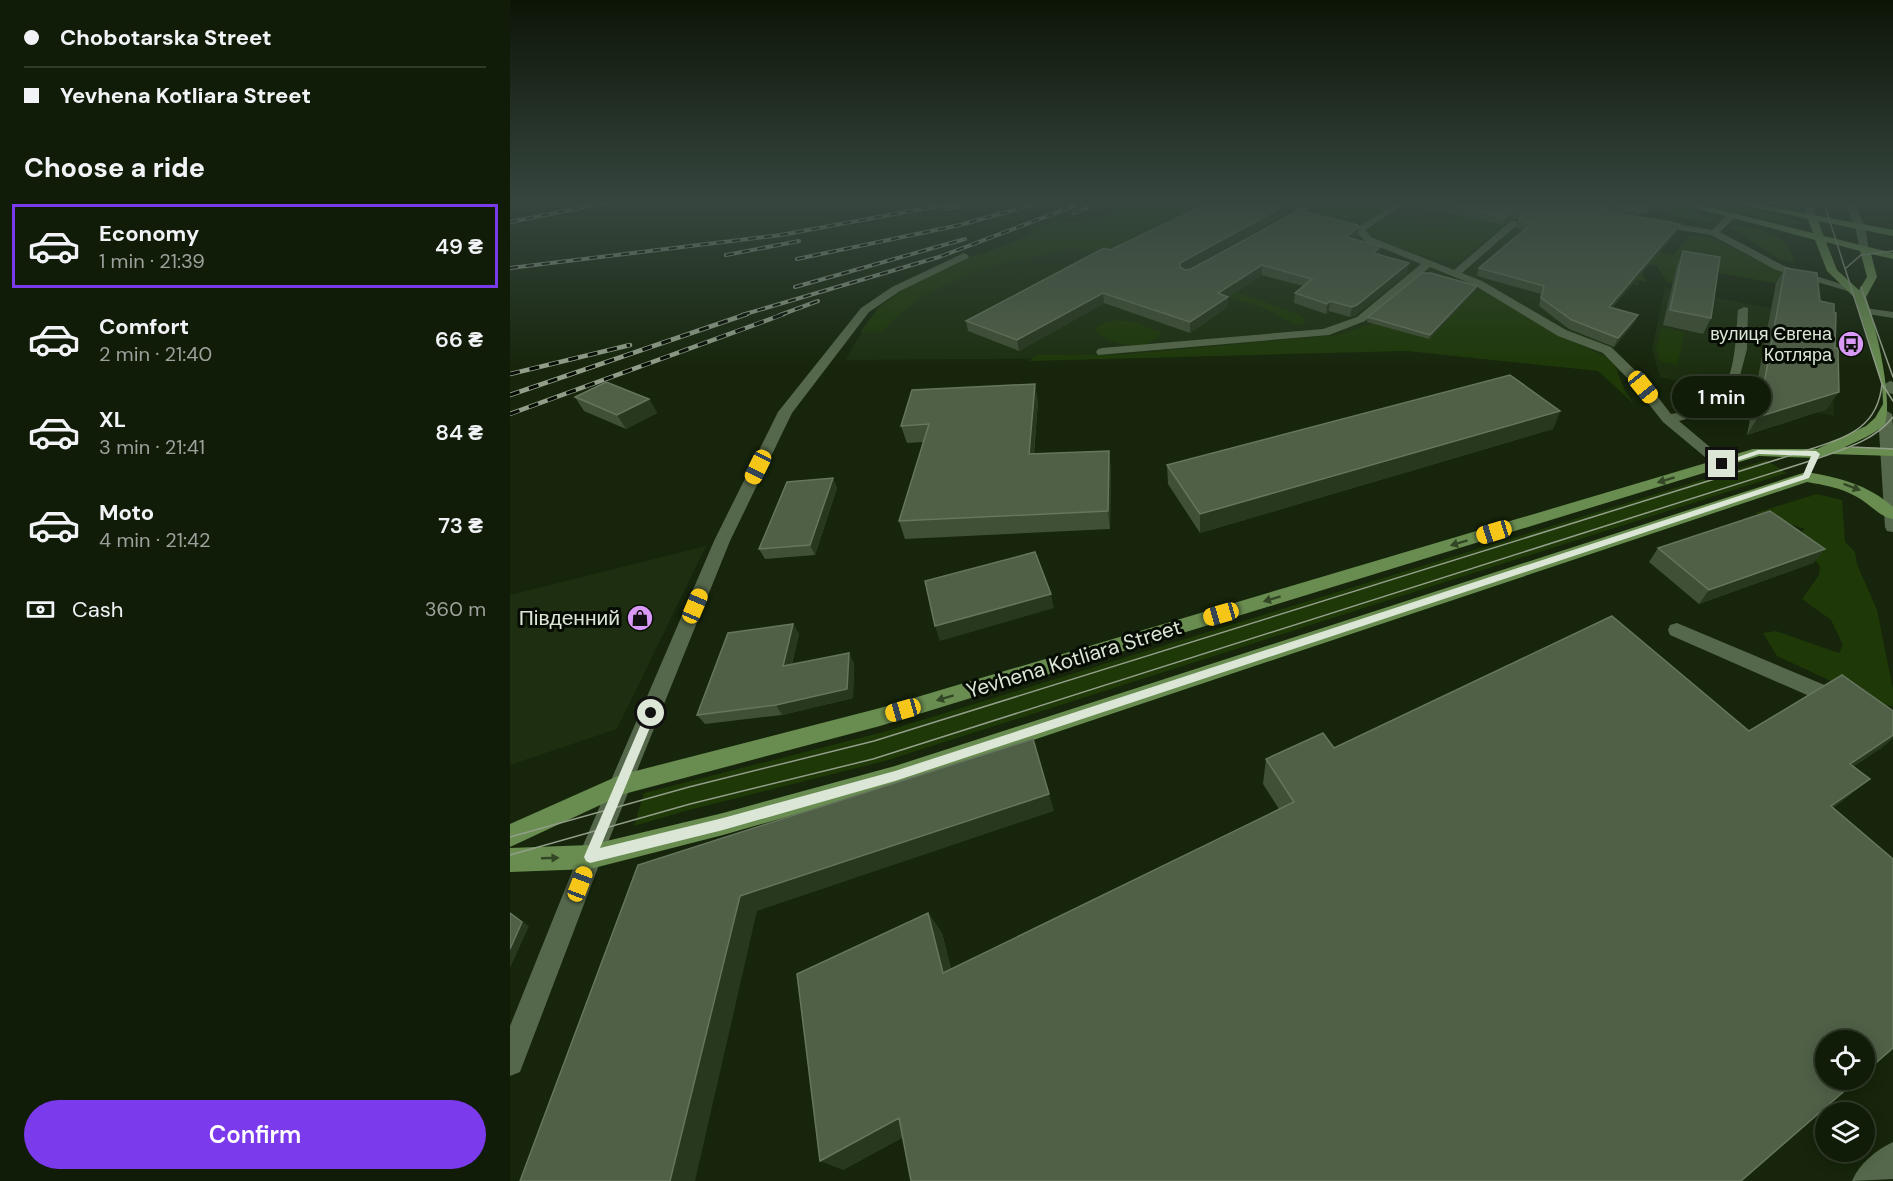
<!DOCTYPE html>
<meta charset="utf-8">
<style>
:root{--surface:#101c08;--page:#192512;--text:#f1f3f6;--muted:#9ca19c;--line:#303a29;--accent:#7c3aed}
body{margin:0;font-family:"DM Sans",sans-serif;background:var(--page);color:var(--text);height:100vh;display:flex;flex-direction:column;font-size:22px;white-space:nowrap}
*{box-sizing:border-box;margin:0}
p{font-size:20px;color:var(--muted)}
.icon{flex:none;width:33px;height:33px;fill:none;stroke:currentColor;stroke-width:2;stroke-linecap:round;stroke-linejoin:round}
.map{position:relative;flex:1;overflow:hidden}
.drawer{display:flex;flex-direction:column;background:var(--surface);width:510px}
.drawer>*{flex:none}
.banner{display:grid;align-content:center;height:132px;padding:0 24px;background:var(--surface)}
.tools{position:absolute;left:1305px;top:1030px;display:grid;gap:12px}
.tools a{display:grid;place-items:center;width:60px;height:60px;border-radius:50%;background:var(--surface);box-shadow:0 3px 15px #0003,0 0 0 2px var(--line);font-size:30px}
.end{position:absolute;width:27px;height:27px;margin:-14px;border:8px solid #dbe6d6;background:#111;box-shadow:0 0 0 3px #111}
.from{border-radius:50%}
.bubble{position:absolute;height:42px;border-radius:21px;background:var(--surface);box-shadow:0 3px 15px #0003,0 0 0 2px var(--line);font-size:20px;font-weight:600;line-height:42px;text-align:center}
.car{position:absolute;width:18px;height:36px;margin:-18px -9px;border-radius:8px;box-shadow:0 0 4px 2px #0007;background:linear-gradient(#f5c518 24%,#345 0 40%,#f5c518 0 76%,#345 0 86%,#f5c518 0)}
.banner b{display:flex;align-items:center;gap:21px;height:57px;font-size:22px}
.banner b+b{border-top:2px solid var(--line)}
.banner i{width:15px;height:15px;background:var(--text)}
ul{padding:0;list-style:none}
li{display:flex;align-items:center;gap:18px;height:84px;margin:0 12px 9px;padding:0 12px;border:3px solid transparent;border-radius:0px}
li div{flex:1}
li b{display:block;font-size:22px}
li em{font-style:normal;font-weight:600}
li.active{border-color:var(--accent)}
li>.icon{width:54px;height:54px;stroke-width:1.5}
h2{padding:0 24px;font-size:27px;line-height:72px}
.pay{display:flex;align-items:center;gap:15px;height:66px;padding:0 24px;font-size:22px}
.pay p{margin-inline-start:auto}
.cta{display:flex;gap:12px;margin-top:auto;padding:12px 24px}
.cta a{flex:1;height:69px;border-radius:36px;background:var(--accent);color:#fff;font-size:24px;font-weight:600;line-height:69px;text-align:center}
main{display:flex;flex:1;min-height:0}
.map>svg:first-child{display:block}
</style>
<main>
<section class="drawer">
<div class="banner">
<b><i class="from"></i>Chobotarska Street</b>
<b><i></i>Yevhena Kotliara Street</b>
</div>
<h2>Choose a ride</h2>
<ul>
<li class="active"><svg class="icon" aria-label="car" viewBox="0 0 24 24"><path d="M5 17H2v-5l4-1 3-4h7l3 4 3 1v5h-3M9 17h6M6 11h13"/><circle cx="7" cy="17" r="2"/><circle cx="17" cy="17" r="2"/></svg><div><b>Economy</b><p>1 min · 21:39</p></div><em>49 ₴</em></li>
<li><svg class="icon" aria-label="car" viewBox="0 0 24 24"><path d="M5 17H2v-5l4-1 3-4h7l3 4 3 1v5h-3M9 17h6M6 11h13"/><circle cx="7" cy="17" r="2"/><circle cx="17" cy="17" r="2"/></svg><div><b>Comfort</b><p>2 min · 21:40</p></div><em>66 ₴</em></li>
<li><svg class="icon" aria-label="car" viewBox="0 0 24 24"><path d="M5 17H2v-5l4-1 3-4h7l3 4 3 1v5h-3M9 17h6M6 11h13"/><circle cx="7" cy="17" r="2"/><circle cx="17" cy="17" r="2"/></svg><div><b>XL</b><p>3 min · 21:41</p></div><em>84 ₴</em></li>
<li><svg class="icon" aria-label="car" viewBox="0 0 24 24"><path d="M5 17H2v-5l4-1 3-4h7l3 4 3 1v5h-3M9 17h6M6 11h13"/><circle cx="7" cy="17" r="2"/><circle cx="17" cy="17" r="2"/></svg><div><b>Moto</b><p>4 min · 21:42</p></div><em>73 ₴</em></li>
</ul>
<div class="pay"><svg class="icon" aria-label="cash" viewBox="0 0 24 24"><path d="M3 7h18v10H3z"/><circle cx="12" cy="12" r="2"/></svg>Cash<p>360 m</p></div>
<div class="cta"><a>Confirm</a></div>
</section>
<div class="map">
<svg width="1383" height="1181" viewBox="0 0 1383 1181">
<rect width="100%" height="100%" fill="#16250b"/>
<path fill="#1d2f10" d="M625 203H1107L1139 210 1103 251 1138 259 1128 286 1115 282V293L1096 315 1124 323 1104 348 1130 376 1084 368 899 348 633 358 335 360 353 330 425 274Z
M1155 287 1321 321 1324 416 1150 377 1142 350Z
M196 546 107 729 0 765V595Z"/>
<path fill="#1e3808" d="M627 203H718L594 258C586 255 577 251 568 250 554 249 540 253 527 256 472 266 411 287 373 331L350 332 370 306 410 278 466 254 475 253 520 235 524 227 547 221 574 223 600 216Z
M807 203H876L873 210 864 218 846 217 835 223 801 213 808 210Z
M1127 203H1151L1204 219 1196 223 1145 210Z
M1191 203C1207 203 1284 214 1292 224L1277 225Z
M954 216 992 226 951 261C928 262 876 247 860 231 878 210 892 218 913 226 923 230 932 228 942 226L944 218Z
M1226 226C1249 228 1283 235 1284 263L1269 259 1221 227Z
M1010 229 1132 247 1163 255 1180 235 1198 237 1212 243 1286 279 1298 289 1170 266 1166 284 1157 282 1147 266 1125 261 1137 282 1099 274 1017 233 967 277 962 276 995 241 1010 232Z
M683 285C719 286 756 303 791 315L795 320 794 324 786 325 755 309Z
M966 290H976L1042 332 1094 356 1104 364 1115 391 1124 404 1088 371 897 351 519 361 527 355H607L828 335Z
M609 320 627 323 652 333C636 353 604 346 586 332L587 327 597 322Z
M1151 327 1175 332 1167 365 1150 361 1146 348Z
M1256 460 1277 473 375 761 179 810 124 826 134 793 373 732Z
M1307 494 1332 500 1335 542 1345 552 1347 564 1367 610 1383 689V706L1360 704 1334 687 1267 656 1253 633 1266 631 1329 653 1333 645 1321 620 1292 599 1309 575 1310 566 1284 538 1295 529 1245 513Z"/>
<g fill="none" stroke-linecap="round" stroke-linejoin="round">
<path fill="#56684b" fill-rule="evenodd" d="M794 203H803L795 212 848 227 886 203H896L855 230 861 237 944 270 1001 221H1007V225L952 273 972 281 1056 330 1101 347 1133 378 1161 414C1173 412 1187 411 1198 405 1227 387 1225 340 1228 310L1234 307 1238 308 1237 349 1227 387 1209 410 1169 421 1220 464 1212 469 1207 467 1153 422 1123 384 1093 353 1048 336 964 285 920 267 855 321 819 335 588 355 586 352 588 349 592 348 813 329 847 317 911 264 855 241 846 232 785 215V211Z
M1295 203H1304L1305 219 1297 217Z
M1335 203H1344L1355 226 1359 252 1350 250 1345 226Z
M1218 214 1226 216 1210 232 1274 266 1347 289 1341 292 1266 270 1201 235 1144 226 1139 223 1144 220 1202 230Z
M454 253 459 256 458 258 390 291 359 312 282 413 220 541 92 857 10 1072 0 1076V1026L68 857 204 541 268 412 351 308 382 287Z
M1355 308 1383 312V318L1351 313 1349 311Z
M1380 381 1383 382V394L1378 393 1373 385Z
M1375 410 1382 414 1383 427V532L1377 531 1375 527 1368 414Z
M1167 623 1336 694 1339 700 1336 706 1329 708 1322 706 1160 635 1158 630 1160 625Z
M1383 1142V1179L1342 1181C1349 1164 1366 1150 1383 1142Z"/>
<path fill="#698d50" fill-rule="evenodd" d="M1167 203H1182L1303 233 1298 219 1223 203H1242L1383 230V236L1308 221 1314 236 1383 253V259L1361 254 1367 277 1356 297C1366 327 1383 397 1375 424 1364 435 1349 440 1335 447L1383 448V456L1320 454 1306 458 1249 456 370 726 114 794 0 847V824L110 775 370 708 1243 449H1307L1356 426 1365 418 1373 404 1372 383 1345 298 1317 271 1305 240ZM1316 242 1350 251 1357 277 1349 290 1327 270Z
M1296 472C1328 477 1359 485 1383 507V519C1371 518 1359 503 1347 497 1332 488 1314 485 1297 482L385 786 213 835 80 869 0 872V848L80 845 213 813 385 766Z"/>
<path stroke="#929e8a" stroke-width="1.5" d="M1314 203 1372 384 1383 401
M1336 268 1351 255 1383 251
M1351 287 1383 377
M1342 447 1383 449
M0 837 179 787 364 741 1304 448C1340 436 1368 426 1372 384
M0 855 180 804 363 759 1306 459C1334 449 1364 441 1383 417"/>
<g stroke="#929e8a" stroke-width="4">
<path id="rail-far1" d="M435 209 462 203
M564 213 587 203
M0 222 95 203
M216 255 289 241
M287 259 450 225 529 203
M0 268 271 235 444 203
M285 287 455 239
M232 315 429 257 572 203
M270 315 308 301"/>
</g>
<g stroke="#929e8a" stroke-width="4.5">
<path id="rail" d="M0 374 120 345
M0 395 237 314
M0 414 274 314"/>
</g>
<use href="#rail-far1" stroke="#060c03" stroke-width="2" stroke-dasharray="8" stroke-linecap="butt"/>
<use href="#rail" stroke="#060c03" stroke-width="3" stroke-dasharray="10" stroke-linecap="butt"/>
</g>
<path fill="#405036" d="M905 203H1084L1113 214 1170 224 1167 232 1102 308 1128 315 1124 323 1104 347 1059 329 1029 306 1031 294 967 276 969 268 1014 230 1006 228 1008 222 1007 219H1000L993 225 904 205Z
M1087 203H1126L1139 210 1134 215 1114 212Z
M773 211V215L676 270 848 237 845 239 897 273 846 315 840 317 819 311 816 314 784 303 785 293 793 286 752 275 718 297 717 307 680 333 594 303 509 351 458 331 456 321 600 250Z
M1173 251 1201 318 1193 334 1153 325 1167 265Z
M1275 268 1317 409 1237 435 1266 283Z
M966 290 919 339 857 322 858 317Z
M65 397 139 399 147 413 116 429 74 411Z
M528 401 524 454 601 468 600 529 395 539 389 521 414 442 397 443 391 426Z
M1050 411 1043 429 690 533 658 484 657 465Z
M323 478 327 488 305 555 255 559 249 549Z
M1148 548 1315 549 1303 563 1189 604 1139 562Z
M283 624 289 634 282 664 344 663 343 698 272 715 195 724 187 715Z
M1383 711V738L1371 748 1344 766 1360 779 1323 808 393 1137 333 1170 418 913 432 933 441 969 769 809 753 784 756 759 824 748 1239 731Z"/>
<path fill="#28381e" d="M772 203H786L773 211V215L670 273V263Z
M1002 212 1000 219 993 225 995 218Z
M1170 224 1167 232 1096 315 1099 307Z
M849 227 848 237 835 246 836 237Z
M871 246 870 256 863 253Z
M899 263 897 273 846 315 840 317 842 307Z
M752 265V275L718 297 717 307 680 333V322L708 293Z
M967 286 966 290 919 339 920 335Z
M593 293 594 303 509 351 507 340Z
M820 301 819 311 816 314 817 304Z
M1128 315 1124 323 1104 347 1108 338Z
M525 384 528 401 522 472 519 454Z
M1329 392 1317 409 1237 435 1248 417Z
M139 399 147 413 116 429 107 415Z
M1050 411 1043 429 690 533V514Z
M599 451 601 468 600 529 598 511Z
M323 478 327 488 305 555 300 545Z
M1315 549 1303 563 1189 604 1199 590Z
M541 594 544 608 430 641 425 626Z
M283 624 289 634 279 675 273 666Z
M339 653 344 663 343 698 272 715 266 705Z
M1383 735V738L1371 748 1312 788 1340 764Z
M1360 779 1330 803 1293 829 1321 806Z
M539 794 544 811 247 911 185 1181H160L230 896Z
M0 912 19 926 0 968Z
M418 913 432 933 447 991 433 973Z
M389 1118 407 1129 333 1170 310 1161Z"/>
<path fill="#506047" stroke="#66755e" stroke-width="1.5" d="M699 203H772L770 205 774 206 670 263V267L675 270 681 269 789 210 847 225 849 227 836 237 871 246 863 253 899 263 847 305 842 307 820 301 817 304 785 293 802 279 752 265 708 293 718 297 680 322 593 293 507 340 456 321 594 248 600 250Z
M931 203H1084L1113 214 1170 224 1099 307 1128 315 1108 338 1062 320 1031 298 1034 286 969 268 1021 224 1009 221 1011 217 1009 211 1002 212 995 218Z
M1100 203H1126L1140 206 1136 212 1115 208Z
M1173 251 1210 257 1201 318 1160 310Z
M1275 268 1307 273 1310 301 1324 304V312L1326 313 1325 348H1328L1329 392 1248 417Z
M912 273H921L967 286 920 335 858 317Z
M1000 375 1050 411 690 514 657 465Z
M96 382 139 399 107 415 65 397Z
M525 384 519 454 599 451 598 511 389 521 419 424 391 426 402 390Z
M323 478 300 545 249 549 277 482Z
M1260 511 1315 549 1199 590 1148 548Z
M525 552 541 594 425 626 415 581Z
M1102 616 1239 731 1332 675 1383 711V735L1340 764 1360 779 1321 806 1383 859V1048L1354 1073V1041H1316V1080H1347L1231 1181H401L389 1118 310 1161 287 974 418 913 433 973 784 802 756 759 813 733 824 748Z
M283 624 273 666 339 653 337 689 266 705 187 715 218 633Z
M523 739 539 794 230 896 160 1181H10L128 865Z
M0 913 12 922 0 949Z"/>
<defs><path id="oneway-solid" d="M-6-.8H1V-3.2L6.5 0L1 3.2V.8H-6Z" transform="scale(1.5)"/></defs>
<g fill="#334626">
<use href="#oneway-solid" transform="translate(1156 480) rotate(163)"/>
<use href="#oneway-solid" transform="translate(1342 487) rotate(21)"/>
<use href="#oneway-solid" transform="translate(949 543) rotate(163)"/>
<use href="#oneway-solid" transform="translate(762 599) rotate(163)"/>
<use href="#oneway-solid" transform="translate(435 698) rotate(163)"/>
<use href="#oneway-solid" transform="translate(40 858) rotate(-2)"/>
</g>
<linearGradient id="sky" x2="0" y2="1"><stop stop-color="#0c1406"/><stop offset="0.55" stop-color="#36463f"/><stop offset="1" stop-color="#36463f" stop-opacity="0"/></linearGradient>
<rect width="1383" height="368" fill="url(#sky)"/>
<path fill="#dbe6d6" d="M1248 450 1306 451 1310 454 1299 478 385 781 213 830 80 863 76 861 74 857 137 710H145L146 713 90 848 213 818 385 771 1293 475 1301 456 1249 454 1212 466 1208 464Z"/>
<defs>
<g id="bus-disc" transform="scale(1.35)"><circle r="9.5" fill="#d99af7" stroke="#060c03"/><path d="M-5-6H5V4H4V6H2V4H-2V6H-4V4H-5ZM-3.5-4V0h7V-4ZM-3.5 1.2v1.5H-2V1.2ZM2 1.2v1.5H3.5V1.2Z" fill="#111"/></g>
<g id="shop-disc" transform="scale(1.35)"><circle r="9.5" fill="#d99af7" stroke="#060c03"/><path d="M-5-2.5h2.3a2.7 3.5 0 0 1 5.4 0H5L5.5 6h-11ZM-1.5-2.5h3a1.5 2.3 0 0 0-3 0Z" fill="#111"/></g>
</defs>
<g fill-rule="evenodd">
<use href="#bus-disc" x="1341" y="344"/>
<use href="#shop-disc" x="130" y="618"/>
</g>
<g text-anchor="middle" stroke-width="6" stroke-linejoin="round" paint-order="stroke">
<g font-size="18" fill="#dbe6d6" stroke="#060c03" text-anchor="end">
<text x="1322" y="340">вулиця Євгена<tspan x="1322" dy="21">Котляра</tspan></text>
</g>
<g font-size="21" fill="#dbe6d6" stroke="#060c03" text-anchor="end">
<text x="110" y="625">Південний</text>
</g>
<g font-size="21" fill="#dbe6d6" stroke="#060c03">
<text transform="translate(564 659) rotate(-17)" y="7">Yevhena Kotliara Street</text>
</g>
</g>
</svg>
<div class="tools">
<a><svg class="icon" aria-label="locate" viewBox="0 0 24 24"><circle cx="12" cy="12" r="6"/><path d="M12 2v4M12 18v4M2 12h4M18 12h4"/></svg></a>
<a><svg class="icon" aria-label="layers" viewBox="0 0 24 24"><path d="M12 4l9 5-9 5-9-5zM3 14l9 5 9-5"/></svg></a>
</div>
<i class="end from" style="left:141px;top:713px"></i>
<i class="end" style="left:1212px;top:464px"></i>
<div class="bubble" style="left:1162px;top:376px;width:99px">1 min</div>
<i class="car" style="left:1133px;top:387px;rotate:141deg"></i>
<i class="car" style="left:248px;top:467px;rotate:206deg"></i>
<i class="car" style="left:984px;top:532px;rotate:253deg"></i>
<i class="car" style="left:185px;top:606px;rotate:23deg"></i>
<i class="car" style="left:711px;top:614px;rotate:254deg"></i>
<i class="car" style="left:393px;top:710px;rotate:254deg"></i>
<i class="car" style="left:70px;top:884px;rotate:21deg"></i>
</div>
</main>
